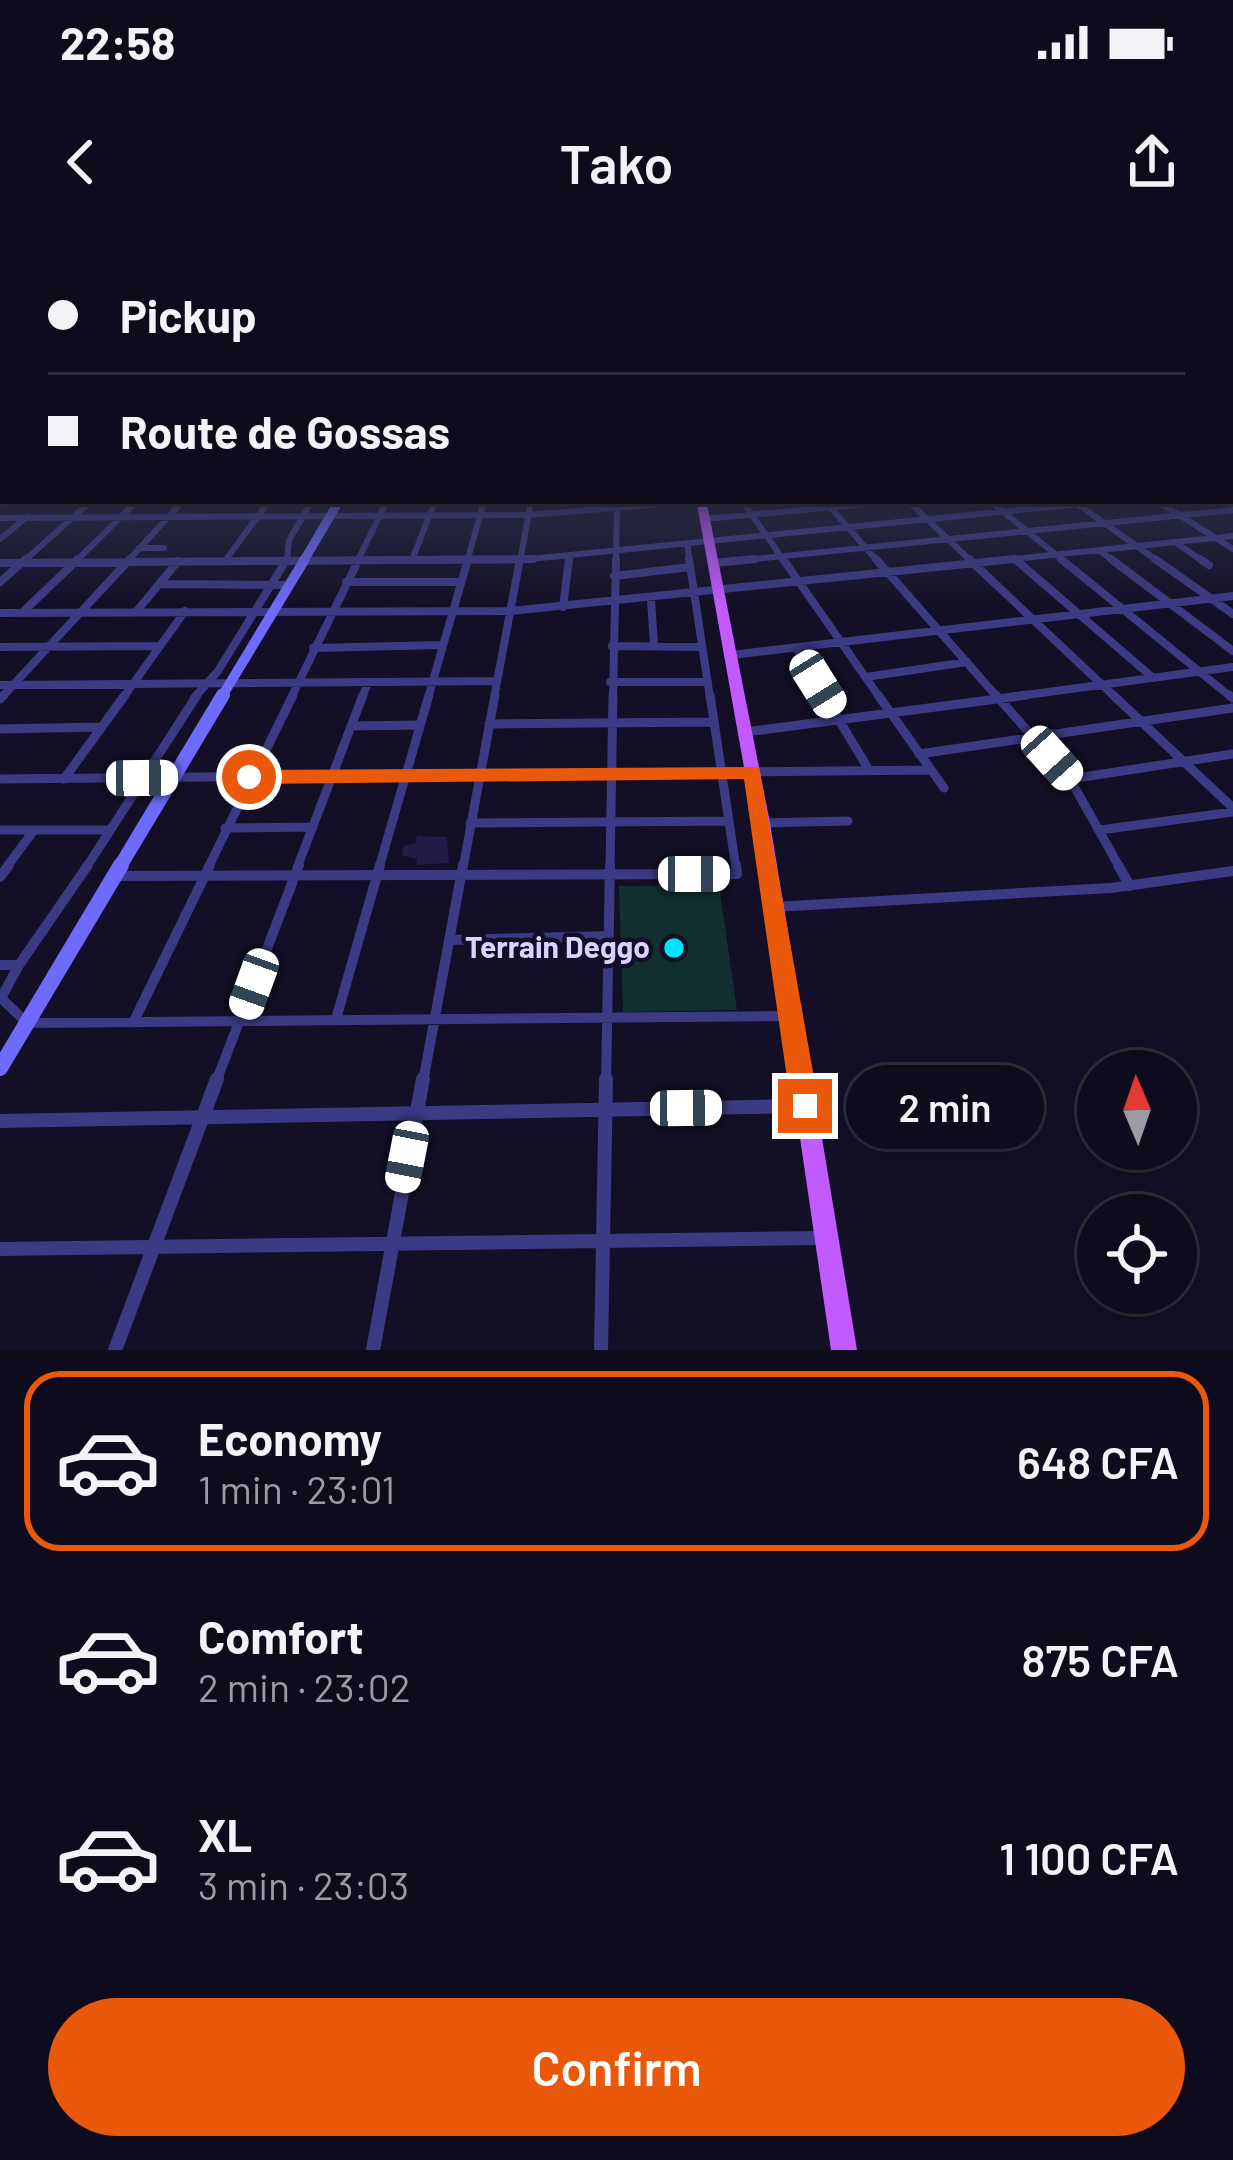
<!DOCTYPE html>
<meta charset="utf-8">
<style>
:root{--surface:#0e0b1c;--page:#1c1929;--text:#f1f3f6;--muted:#9b9ba3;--line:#2e2b3b;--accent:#ea580c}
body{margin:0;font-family:Barlow,sans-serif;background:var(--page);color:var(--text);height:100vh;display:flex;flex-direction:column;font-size:45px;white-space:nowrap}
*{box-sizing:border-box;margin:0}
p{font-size:39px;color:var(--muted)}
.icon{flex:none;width:66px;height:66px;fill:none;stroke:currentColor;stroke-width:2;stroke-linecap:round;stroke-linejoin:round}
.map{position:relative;height:1110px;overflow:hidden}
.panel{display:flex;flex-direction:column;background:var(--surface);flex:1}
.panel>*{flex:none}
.hud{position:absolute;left:0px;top:0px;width:1233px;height:264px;box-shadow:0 6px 18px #0003,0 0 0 3px var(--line);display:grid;align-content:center;height:264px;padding:0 48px;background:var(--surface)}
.needle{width:78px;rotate:358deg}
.fabs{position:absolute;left:1077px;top:810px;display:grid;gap:24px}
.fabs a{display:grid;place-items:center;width:120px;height:120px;border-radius:50%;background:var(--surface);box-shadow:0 6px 18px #0003,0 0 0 3px var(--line);font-size:60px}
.end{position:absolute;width:54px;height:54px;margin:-27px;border:15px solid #ea580c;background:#fff;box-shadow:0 0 0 6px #fff}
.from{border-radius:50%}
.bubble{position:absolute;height:84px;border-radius:42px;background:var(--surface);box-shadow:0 6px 18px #0003,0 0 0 3px var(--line);font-size:39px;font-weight:600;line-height:84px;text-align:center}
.car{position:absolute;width:36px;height:72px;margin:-36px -18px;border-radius:15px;box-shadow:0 0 9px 3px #0007;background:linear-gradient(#fff 24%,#345 0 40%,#fff 0 76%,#345 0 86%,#fff 0)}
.hud b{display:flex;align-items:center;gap:42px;height:114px;font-size:45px}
.hud b+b{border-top:3px solid var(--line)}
.hud i{width:30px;height:30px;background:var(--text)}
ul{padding:21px 0 0;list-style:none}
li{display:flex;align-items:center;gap:36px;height:180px;margin:0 24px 18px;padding:0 24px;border:6px solid transparent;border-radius:36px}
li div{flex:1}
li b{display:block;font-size:45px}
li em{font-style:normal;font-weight:600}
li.selected{border-color:var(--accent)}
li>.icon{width:108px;height:108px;stroke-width:1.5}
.button{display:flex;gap:24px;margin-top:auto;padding:24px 48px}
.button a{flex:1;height:138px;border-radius:72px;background:var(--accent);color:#fff;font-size:48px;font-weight:600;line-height:138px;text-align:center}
.status{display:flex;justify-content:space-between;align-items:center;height:84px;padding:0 60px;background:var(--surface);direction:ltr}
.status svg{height:33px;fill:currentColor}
header{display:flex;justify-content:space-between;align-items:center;height:156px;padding:0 48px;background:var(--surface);font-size:54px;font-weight:600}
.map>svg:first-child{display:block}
</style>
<div class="status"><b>22:58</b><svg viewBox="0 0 49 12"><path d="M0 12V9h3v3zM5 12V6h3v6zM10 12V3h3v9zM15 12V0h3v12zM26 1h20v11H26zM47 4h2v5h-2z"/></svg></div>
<header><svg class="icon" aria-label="back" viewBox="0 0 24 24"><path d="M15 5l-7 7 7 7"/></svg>Tako<svg class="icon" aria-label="share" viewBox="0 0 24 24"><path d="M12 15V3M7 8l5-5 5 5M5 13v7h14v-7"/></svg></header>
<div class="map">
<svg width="1233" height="1110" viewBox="0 0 1233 1110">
<rect width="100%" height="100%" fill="#130f26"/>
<path fill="#12302f" d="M719 645 737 770 623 772 619 646Z"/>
<path fill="#241b47" d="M417 596 447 597 449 623 416 625 417 619 402 615 404 605 415 604Z"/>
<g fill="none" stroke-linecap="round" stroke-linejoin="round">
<path stroke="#3d3a85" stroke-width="6" d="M686 261 673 263H691
M742 261 785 322
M825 261 878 322
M908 261 972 322
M990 261 1065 322
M1157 261 1233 309
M1076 263 1159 322
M0 278 528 275 673 263
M704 279 900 261
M0 299 27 277
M1175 302 1204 322
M687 303 690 322
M139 308H164
M1099 310 1115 322
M412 320 435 261
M225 321 269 261
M23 322 91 261
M75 322 137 261
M127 322 183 261
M226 322 520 320 1109 261
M287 322 289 300 312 261
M357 322 387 261
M467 322 484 261
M520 322 531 261
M568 322 569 316
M616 322 617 268
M726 322 1233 270
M985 322 1233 296"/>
<path stroke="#3d3a85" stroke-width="8" d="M689 319 710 458
M783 319 880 458
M876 319 998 458
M969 319 1116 458
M1015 319 1152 437
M1061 319 1232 458
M1111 319 1233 411
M1155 319 1233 374
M1200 319 1209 325
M0 323 533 319
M713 323 755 319
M614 336 690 327
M0 342 26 319
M346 342H461
M160 344 289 345
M651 359 654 406
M563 367 569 319
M136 372 178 321
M0 373 510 371 1014 319
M22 373 78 319
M612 406 702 407
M0 407 160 406
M313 408 441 405
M796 408 826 458
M731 415 1233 356
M866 437 967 422
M610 442H708
M0 445 497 441
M1 458 130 319
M123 458 185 371
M194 458 218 431 287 319
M291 458 359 319
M362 458 368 442
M428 458 468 319
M494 458 520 319
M613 458 616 319
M1004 458 1233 427"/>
<path stroke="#3d3a85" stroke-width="9" d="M710 455 736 628
M824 455 869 530
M878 455 944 548
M996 455 1070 539 1120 628
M1113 455 1233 568
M1229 455 1233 458
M0 459 4 455
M489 484 714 482
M352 486 417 485
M0 489 100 487
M746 492 1027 455
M919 514 1233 468
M0 539 931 530
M64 539 125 455
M1070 539 1233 514
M470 583 729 581
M762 583 848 581
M225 588 313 587
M0 590H109
M1100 590 1233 572
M6 628 34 590
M86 628 197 455
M208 628 293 455
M297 628 363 455
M379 628 429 455
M463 628 495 455
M610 628 613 455"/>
<path stroke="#3d3a85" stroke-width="10" d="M1118 625 1130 646
M115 636 737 634 736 625
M0 637 9 625
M773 667 1111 648 1233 631
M449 700 608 696
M0 725H19L1 758 27 783 791 776
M19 725 88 625
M336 779 380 625
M134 781 210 625
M216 842 299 625
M423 842 463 625
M606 842 610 625"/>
<path stroke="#3d3a85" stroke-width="14" d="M0 881 805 866
M0 1009 823 998
M115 1110 217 839
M373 1110 423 839
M601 1110 606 839"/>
<path stroke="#6f6bff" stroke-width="9" d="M303 322 339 261"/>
<path stroke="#6f6bff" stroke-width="10" d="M221 458 305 319"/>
<path stroke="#6f6bff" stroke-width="14" d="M119 628 223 455"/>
<path stroke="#6f6bff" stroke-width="16" d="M0 828 121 625"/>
<path fill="#c25bff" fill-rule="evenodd" d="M702 261 707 264 770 583 857 1110H831L754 583 697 264Z"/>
</g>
<linearGradient id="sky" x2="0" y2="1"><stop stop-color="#0a0815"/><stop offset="0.58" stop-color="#333752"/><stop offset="1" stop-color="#333752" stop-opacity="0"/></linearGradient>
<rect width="1233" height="367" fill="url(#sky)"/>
<path fill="#ea580c" d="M759 527 819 866 805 880 791 866 744 539 249 544 240 537 249 530Z"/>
<circle fill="#00e5ff" stroke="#130f26" stroke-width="4.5" cx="674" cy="708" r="12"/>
<g text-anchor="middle" stroke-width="9" stroke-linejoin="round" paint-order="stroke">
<g font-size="30" font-weight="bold" fill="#d9d4ff" stroke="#130f26" text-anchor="end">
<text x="650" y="718">Terrain Deggo</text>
</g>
</g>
</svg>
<div class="fabs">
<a><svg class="needle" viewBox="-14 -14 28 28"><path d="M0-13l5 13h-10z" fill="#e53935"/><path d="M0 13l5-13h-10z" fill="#9b9ba3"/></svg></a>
<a><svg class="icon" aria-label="locate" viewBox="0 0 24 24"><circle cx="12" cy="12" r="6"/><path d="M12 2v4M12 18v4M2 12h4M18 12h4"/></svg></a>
</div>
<i class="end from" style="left:249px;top:537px"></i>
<i class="end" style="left:805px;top:866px"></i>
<div class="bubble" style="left:846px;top:825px;width:198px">2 min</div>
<i class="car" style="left:818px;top:444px;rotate:148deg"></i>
<i class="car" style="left:1052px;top:518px;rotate:138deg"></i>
<i class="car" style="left:142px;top:538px;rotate:89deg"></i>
<i class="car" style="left:694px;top:634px;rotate:90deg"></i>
<i class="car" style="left:254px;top:744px;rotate:200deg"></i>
<i class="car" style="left:686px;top:868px;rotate:89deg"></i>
<i class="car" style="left:407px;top:917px;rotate:191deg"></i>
<div class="hud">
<b><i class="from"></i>Pickup</b>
<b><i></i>Route de Gossas</b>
</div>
</div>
<section class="panel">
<ul>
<li class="selected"><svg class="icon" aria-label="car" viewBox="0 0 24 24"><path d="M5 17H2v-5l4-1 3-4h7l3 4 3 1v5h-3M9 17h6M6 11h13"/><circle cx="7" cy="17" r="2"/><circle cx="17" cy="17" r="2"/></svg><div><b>Economy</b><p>1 min · 23:01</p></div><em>648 CFA</em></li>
<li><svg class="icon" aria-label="car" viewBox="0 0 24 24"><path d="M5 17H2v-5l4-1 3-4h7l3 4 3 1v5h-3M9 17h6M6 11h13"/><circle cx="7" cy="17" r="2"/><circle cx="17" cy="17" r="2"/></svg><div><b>Comfort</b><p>2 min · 23:02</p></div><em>875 CFA</em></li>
<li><svg class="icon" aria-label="car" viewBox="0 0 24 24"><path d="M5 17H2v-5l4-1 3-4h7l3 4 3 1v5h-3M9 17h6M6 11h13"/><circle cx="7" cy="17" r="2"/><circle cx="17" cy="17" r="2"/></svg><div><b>XL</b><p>3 min · 23:03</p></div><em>1 100 CFA</em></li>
</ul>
<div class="button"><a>Confirm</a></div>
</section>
